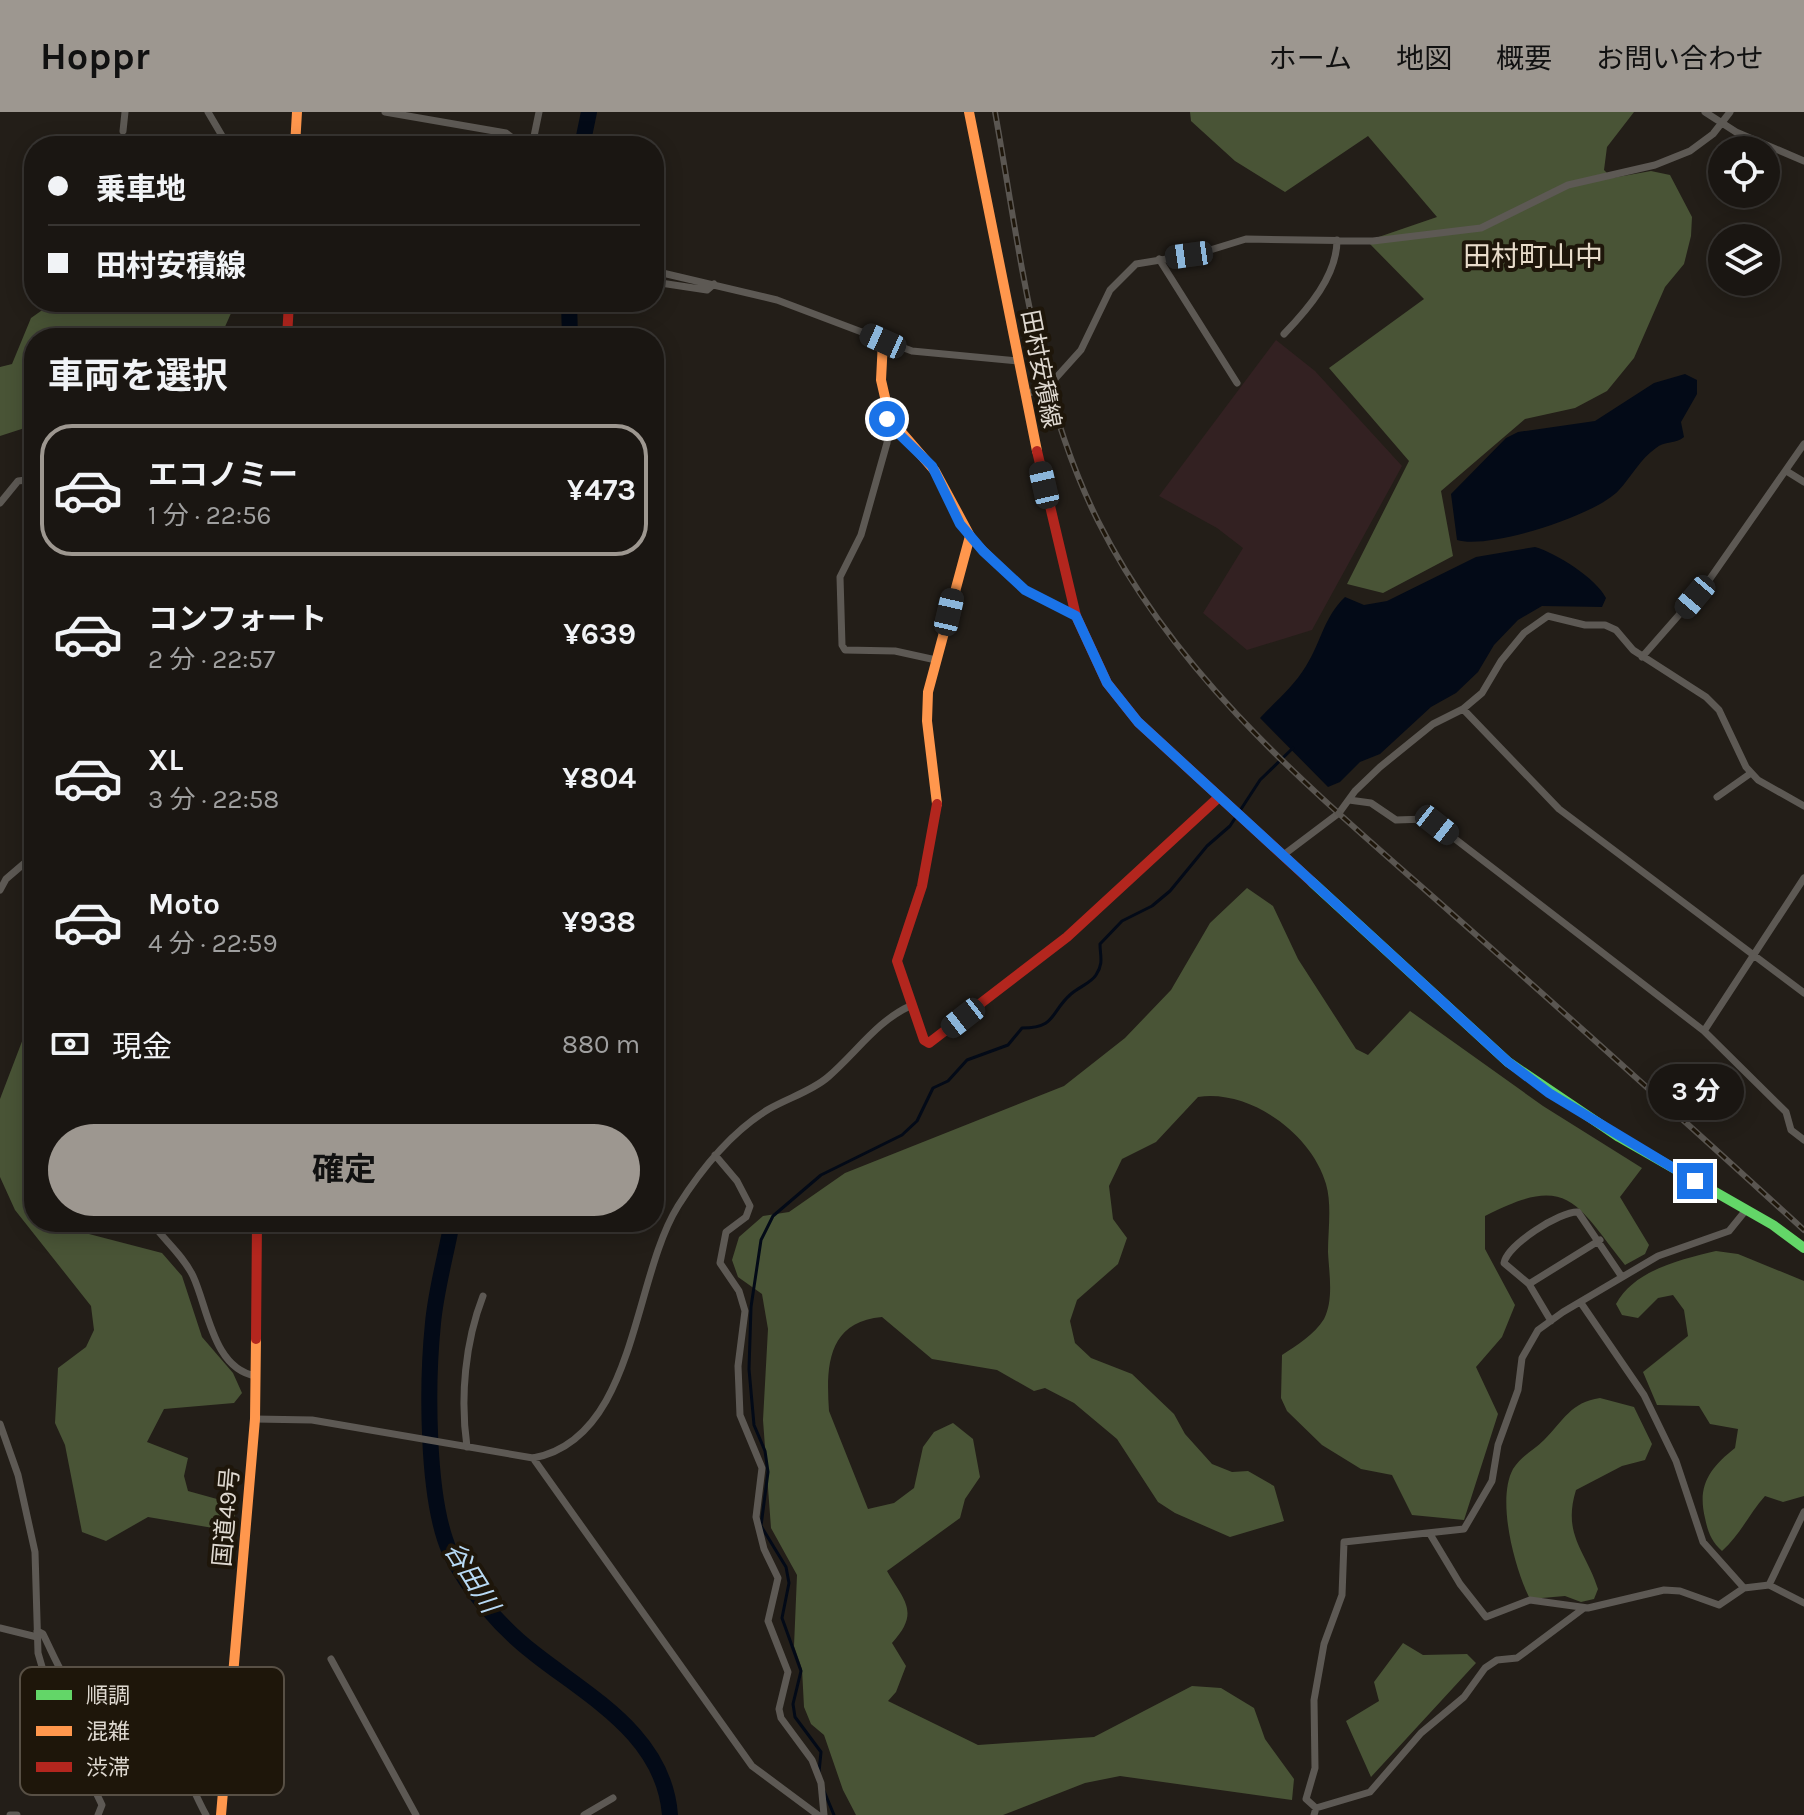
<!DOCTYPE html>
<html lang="ja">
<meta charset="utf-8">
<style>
:root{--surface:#1a1612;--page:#272320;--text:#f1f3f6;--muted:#9f9f9f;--line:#383532;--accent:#9d9790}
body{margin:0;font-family:Karla,"Noto Sans JP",sans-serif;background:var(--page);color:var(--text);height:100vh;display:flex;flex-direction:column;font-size:30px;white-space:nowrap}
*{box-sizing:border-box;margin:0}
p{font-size:26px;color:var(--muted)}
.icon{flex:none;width:44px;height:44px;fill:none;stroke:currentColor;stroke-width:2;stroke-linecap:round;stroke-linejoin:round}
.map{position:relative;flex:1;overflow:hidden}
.details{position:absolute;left:24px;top:216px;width:640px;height:904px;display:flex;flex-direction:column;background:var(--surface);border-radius:32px;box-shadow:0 4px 20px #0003,0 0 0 2px var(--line)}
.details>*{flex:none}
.banner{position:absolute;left:24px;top:24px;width:640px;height:176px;border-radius:32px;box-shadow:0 4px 20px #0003,0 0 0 2px var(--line);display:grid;align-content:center;height:176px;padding:0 24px;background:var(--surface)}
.fabs{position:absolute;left:1708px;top:24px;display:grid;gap:16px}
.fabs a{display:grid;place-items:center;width:72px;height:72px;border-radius:50%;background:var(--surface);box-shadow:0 4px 20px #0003,0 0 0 2px var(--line);font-size:40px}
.end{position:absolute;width:36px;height:36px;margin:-18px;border:10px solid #1a73e8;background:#fff;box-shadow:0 0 0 4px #fff}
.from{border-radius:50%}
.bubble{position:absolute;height:56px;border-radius:28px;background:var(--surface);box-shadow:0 4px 20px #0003,0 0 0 2px var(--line);font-size:26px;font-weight:700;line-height:56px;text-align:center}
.car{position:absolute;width:24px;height:48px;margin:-24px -12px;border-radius:10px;box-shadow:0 0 6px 2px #0007;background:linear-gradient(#222 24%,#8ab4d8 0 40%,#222 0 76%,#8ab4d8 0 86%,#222 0)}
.banner b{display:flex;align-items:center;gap:28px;height:76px;font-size:30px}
.banner b+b{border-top:2px solid var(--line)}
.banner i{width:20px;height:20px;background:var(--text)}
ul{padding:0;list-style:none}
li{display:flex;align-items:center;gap:24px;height:132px;margin:0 16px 12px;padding:0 8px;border:4px solid transparent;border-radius:32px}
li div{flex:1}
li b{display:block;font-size:30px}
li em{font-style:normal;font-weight:700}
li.on{border-color:var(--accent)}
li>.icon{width:72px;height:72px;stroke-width:1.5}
h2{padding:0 24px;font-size:36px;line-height:96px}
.pay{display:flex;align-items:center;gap:20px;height:88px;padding:0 24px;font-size:30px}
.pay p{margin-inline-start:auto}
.primary-button{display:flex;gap:16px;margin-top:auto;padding:16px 24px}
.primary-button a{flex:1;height:92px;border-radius:48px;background:var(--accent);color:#111;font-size:32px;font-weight:700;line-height:92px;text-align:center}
header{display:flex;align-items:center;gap:48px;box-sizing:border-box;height:112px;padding:0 40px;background:var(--accent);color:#111}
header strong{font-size:38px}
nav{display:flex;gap:44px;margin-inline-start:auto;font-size:28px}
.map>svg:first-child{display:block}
</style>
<header>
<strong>Hoppr</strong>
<nav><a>ホーム</a><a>地図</a><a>概要</a><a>お問い合わせ</a></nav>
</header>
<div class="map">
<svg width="1804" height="1703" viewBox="0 0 1804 1703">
<rect width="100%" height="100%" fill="#231e18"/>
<path fill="#332122" d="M1276 228 1315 259 1402 354 1312 518 1247 538 1203 501 1243 436 1217 416 1159 384Z"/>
<path fill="#495436" d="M1190 0H1634L1607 35 1604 58 1612 66 1651 59 1670 63 1692 105 1691 124 1684 152 1665 175 1634 246 1607 279 1575 296 1525 307 1441 379 1453 444 1383 481 1347 472 1409 349 1329 256 1424 187 1367 129 1437 105 1368 24 1285 80 1235 49 1191 9Z
M96 190H236L220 226H34V313L0 324V255L12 252 31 206 48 194Z
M1247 776 1273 794 1298 847 1356 937 1368 943 1410 899 1543 994 1642 1056 1620 1085 1649 1133 1645 1142 1625 1153C1576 1092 1569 1060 1485 1104V1137L1515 1193 1502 1225 1476 1255 1498 1302 1464 1408 1412 1403 1392 1363 1361 1357 1322 1333 1287 1299 1281 1286 1282 1243C1297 1233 1314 1223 1324 1207 1334 1188 1329 1161 1328 1140 1328 1119 1332 1092 1326 1072 1312 1022 1250 977 1198 985L1156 1030 1122 1047 1109 1074 1113 1107 1127 1126 1118 1152 1077 1188 1070 1209 1075 1231 1091 1246 1132 1262 1174 1302 1185 1322 1212 1352 1232 1360 1248 1359 1274 1374 1284 1409 1230 1425 1175 1401 1158 1390 1117 1327 1074 1291 1045 1276 1034 1279 997 1258 932 1247 882 1205C827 1210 826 1255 829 1299L868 1397 894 1391 914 1376 923 1335 934 1320 953 1311 973 1327 980 1365 965 1387 960 1406 887 1459C905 1490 920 1500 892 1531L906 1554 896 1580 888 1589 978 1633 1094 1625 1192 1574 1221 1576 1254 1596 1265 1627 1294 1667 1292 1688 1120 1664 1085 1671 1003 1703H856L843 1678 824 1623 811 1612 804 1595 802 1557 794 1534 797 1463 771 1416 763 1308 768 1217 762 1182 738 1165 732 1148 739 1125 763 1104 789 1100 845 1061 1064 974 1125 926 1171 878 1210 811Z
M34 898V1110H81L89 1122 162 1141 182 1164 202 1225 233 1261 242 1281 234 1291 164 1297 147 1330 188 1346 184 1364 188 1379 235 1392V1409L225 1418 148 1405 106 1429 82 1420 65 1333 55 1311 58 1256 86 1235 94 1218 91 1194 15 1098 0 1065V987Z
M1716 1139 1738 1142 1804 1169V1384L1783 1390 1765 1384C1749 1402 1740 1423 1722 1439 1711 1429 1708 1420 1705 1406 1697 1373 1710 1356 1735 1336L1738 1317 1710 1312 1699 1294 1657 1293 1643 1260 1688 1224 1684 1198 1673 1183 1658 1186 1638 1206 1622 1203 1616 1192C1634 1158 1682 1147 1716 1139Z
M1600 1286 1634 1295 1652 1332 1645 1348 1622 1354 1576 1378C1562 1423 1586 1439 1598 1477L1594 1487 1581 1490 1565 1484 1530 1487C1515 1458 1496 1388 1513 1357 1522 1343 1533 1339 1544 1328 1563 1309 1571 1290 1600 1286Z
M1403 1531 1423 1543 1467 1542 1476 1551 1371 1665 1346 1609 1379 1589 1374 1570Z"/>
<path fill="#030a17" d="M1685 262 1697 268V282L1681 310 1684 325C1676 332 1664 329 1656 336 1640 347 1632 364 1619 378 1597 403 1489 438 1457 428L1451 382 1506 326 1518 320 1595 309 1654 271Z
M1535 435C1556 441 1596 466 1606 486L1602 495 1542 494 1518 508 1494 533 1478 560 1456 581 1431 595 1380 642 1360 650 1340 670 1328 675 1260 606C1276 589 1294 574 1306 554 1321 530 1324 505 1345 485L1364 493 1387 489 1476 445Z"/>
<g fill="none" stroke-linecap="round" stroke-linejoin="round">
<path stroke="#030a17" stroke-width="3" d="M819 1660 821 1640 795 1605 793 1592 801 1559 782 1506 789 1471 786 1455 761 1414 768 1360 765 1339 754 1313 749 1257 751 1195 761 1128 773 1104 821 1063 902 1023 917 1009 933 976 948 969 967 948 1008 933 1022 916C1057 916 1050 900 1071 882 1079 875 1091 871 1096 863 1104 851 1100 844 1100 832L1122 809 1152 794 1170 779 1207 734 1230 714 1260 668 1293 636
M824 1679 834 1703"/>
<path stroke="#030a17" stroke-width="16" d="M582 34 589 0
M569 190 570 226
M452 1110C446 1143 436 1178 433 1211 427 1270 426 1387 450 1440 468 1478 502 1517 535 1542 591 1586 664 1624 670 1703"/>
<path stroke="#5d5954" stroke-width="7" d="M208 0 228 34
M385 0 506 21 523 34
M1705 0 1736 20 1804 49
M123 19 125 0
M532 34 539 0
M1159 147 1237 271
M654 159 777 188 912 239 1019 249
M654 170 707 178 714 172
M1284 222C1308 197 1337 164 1337 128
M1026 283 1054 268 1081 238 1110 178 1136 152 1197 142 1246 127 1373 129 1481 116 1568 73 1655 53 1690 39 1713 22 1730 0
M890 304 887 331 861 423 840 465 842 533 845 538 895 539 936 548
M1788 360 1804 370
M0 391 18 369 34 367
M970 424 1025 478 1076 504
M1642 545 1707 471 1804 332
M1463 597 1559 697 1804 881
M1717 685 1751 661
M1349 688 1371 691 1396 708 1427 707 1437 713 1704 919
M1282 744 1339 701 1355 679 1380 655 1433 612 1463 597 1482 581 1501 549 1524 521 1548 504 1585 513H1605L1616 518 1633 538 1706 585 1719 598 1746 655 1758 668 1804 694
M1804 766 1704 919 1786 1000 1791 1018 1804 1028
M0 778 6 767 34 743
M715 1043 737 1069 750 1094 746 1105 726 1120 720 1151 739 1179 745 1199 738 1254 740 1303 762 1356 756 1405 764 1437 778 1466 768 1509 788 1560 779 1597 781 1606 812 1648 821 1671 824 1703
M151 1110C164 1128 183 1143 193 1164 208 1196 213 1257 256 1264
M1529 1172 1600 1128
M1581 1191 1644 1283 1676 1349 1703 1430 1744 1476 1769 1473 1804 1491
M1551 1209 1529 1172 1504 1151C1507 1133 1560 1099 1578 1100L1622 1165
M255 1307 312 1308 533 1346C636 1327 632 1168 678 1094 702 1056 731 1020 769 997 788 986 812 979 828 965 856 941 877 909 910 894
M0 1312 18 1363 35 1440 38 1541 52 1589 102 1693 98 1703
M467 1335C460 1286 465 1230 483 1184
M533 1346 752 1654 818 1703
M1430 1422 1460 1472 1486 1505 1530 1488 1588 1496 1664 1478 1680 1479 1719 1493 1744 1476
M1769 1473 1804 1400
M0 1516 37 1525
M37 1519 43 1522C62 1560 72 1595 117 1609 134 1614 149 1616 162 1629 188 1656 189 1672 206 1703
M331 1547 416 1703
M1316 1696 1370 1680 1421 1621 1464 1585 1485 1556 1497 1548 1517 1546 1584 1496
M10 1703H17
M584 1703 613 1686
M1314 1703 1316 1696 1306 1687 1315 1656 1314 1588 1324 1532 1342 1483 1344 1430 1464 1417 1492 1369 1498 1333 1518 1278 1522 1246 1538 1218 1563 1200 1658 1144 1729 1119 1746 1098"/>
<path stroke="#63d668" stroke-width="10" d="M1312 770 1508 950 1619 1025 1773 1113 1804 1136"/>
<path stroke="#ff974d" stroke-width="10" d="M969 0 1037 339
M295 34 297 0
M883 229 881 268 890 307 935 359 970 424 928 580 927 609 937 692
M221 1703 255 1307 256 1227"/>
<path stroke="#b3261e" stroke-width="10" d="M287 226 289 190
M1037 339 1076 504 1107 571 1138 610 1312 770
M937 692 922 774 897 849 924 928 929 931 1067 825 1219 685
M256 1227 257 1110"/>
<g stroke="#5a5651" stroke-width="6">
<path id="rail" d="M995 0C1020 138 1035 282 1098 409 1181 574 1322 686 1457 806 1574 909 1689 1013 1804 1118"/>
</g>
<use href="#rail" stroke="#1e160a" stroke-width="3" stroke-dasharray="9" stroke-linecap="butt"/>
</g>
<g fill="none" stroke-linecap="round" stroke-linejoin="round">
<path stroke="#1a73e8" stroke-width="10" d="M887 307 890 304 898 321 932 354 960 412 983 439 1025 478 1076 504 1107 571 1138 610 1508 950 1549 981 1695 1069"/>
</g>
<g text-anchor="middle" stroke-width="8" stroke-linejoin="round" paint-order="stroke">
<g font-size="24" fill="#ded8d0" stroke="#1e160a">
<text transform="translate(1041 257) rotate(79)" y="8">田村安積線</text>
<text transform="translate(226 1405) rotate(-85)" y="8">国道49号</text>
</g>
<g font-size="26" font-style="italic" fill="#b8daf5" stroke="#1e160a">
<text transform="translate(472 1465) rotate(58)" y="9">谷田川</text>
</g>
<g font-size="28" fill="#e8dccb" stroke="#1e160a">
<text x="1533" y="154">田村町山中</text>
</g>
</g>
<rect x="20" y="1555" width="264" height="128" rx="12" fill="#1e160a" stroke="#585045" stroke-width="2"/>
<rect x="36" y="1578" width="36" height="10" fill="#63d668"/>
<rect x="36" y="1614" width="36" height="10" fill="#ff974d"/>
<rect x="36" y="1650" width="36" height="10" fill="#b3261e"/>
<g font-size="22" fill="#ded8d0">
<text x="86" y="1591">順調</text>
<text x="86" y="1627">混雑</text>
<text x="86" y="1663">渋滞</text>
</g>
</svg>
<div class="fabs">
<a><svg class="icon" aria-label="locate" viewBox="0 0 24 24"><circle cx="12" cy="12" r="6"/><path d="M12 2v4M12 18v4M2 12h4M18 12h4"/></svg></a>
<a><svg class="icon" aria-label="layers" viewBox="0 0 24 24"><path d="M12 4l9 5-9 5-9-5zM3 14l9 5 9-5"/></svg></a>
</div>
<i class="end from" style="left:887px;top:307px"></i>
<i class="end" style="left:1695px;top:1069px"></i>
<div class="bubble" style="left:1648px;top:952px;width:96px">3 分</div>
<i class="car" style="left:1189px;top:143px;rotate:262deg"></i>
<i class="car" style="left:883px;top:229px;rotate:294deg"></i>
<i class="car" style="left:1044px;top:373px;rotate:347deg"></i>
<i class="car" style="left:1695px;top:485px;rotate:220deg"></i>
<i class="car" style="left:949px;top:500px;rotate:13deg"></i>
<i class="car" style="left:1437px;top:713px;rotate:128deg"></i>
<i class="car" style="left:963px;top:906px;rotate:232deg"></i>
<div class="banner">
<b><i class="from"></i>乗車地</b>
<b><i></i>田村安積線</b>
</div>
<section class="details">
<h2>車両を選択</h2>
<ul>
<li class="on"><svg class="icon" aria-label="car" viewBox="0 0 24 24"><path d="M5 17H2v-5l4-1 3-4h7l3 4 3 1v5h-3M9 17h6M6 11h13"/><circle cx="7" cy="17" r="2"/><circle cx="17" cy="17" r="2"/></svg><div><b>エコノミー</b><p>1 分 · 22:56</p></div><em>¥473</em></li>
<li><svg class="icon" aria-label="car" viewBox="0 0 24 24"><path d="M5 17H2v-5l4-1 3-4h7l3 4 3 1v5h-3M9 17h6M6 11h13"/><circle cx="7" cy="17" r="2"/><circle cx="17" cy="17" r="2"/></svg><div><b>コンフォート</b><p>2 分 · 22:57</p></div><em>¥639</em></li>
<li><svg class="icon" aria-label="car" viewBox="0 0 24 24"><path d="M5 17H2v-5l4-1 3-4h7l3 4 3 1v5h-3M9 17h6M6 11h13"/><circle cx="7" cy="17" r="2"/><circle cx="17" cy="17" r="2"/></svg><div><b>XL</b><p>3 分 · 22:58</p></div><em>¥804</em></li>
<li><svg class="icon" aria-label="car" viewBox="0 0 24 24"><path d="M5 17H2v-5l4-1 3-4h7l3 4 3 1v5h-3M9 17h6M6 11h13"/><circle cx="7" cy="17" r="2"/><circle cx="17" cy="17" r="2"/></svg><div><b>Moto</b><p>4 分 · 22:59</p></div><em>¥938</em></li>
</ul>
<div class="pay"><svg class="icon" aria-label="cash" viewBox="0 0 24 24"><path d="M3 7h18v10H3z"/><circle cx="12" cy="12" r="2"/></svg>現金<p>880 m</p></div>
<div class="primary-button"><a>確定</a></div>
</section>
</div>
